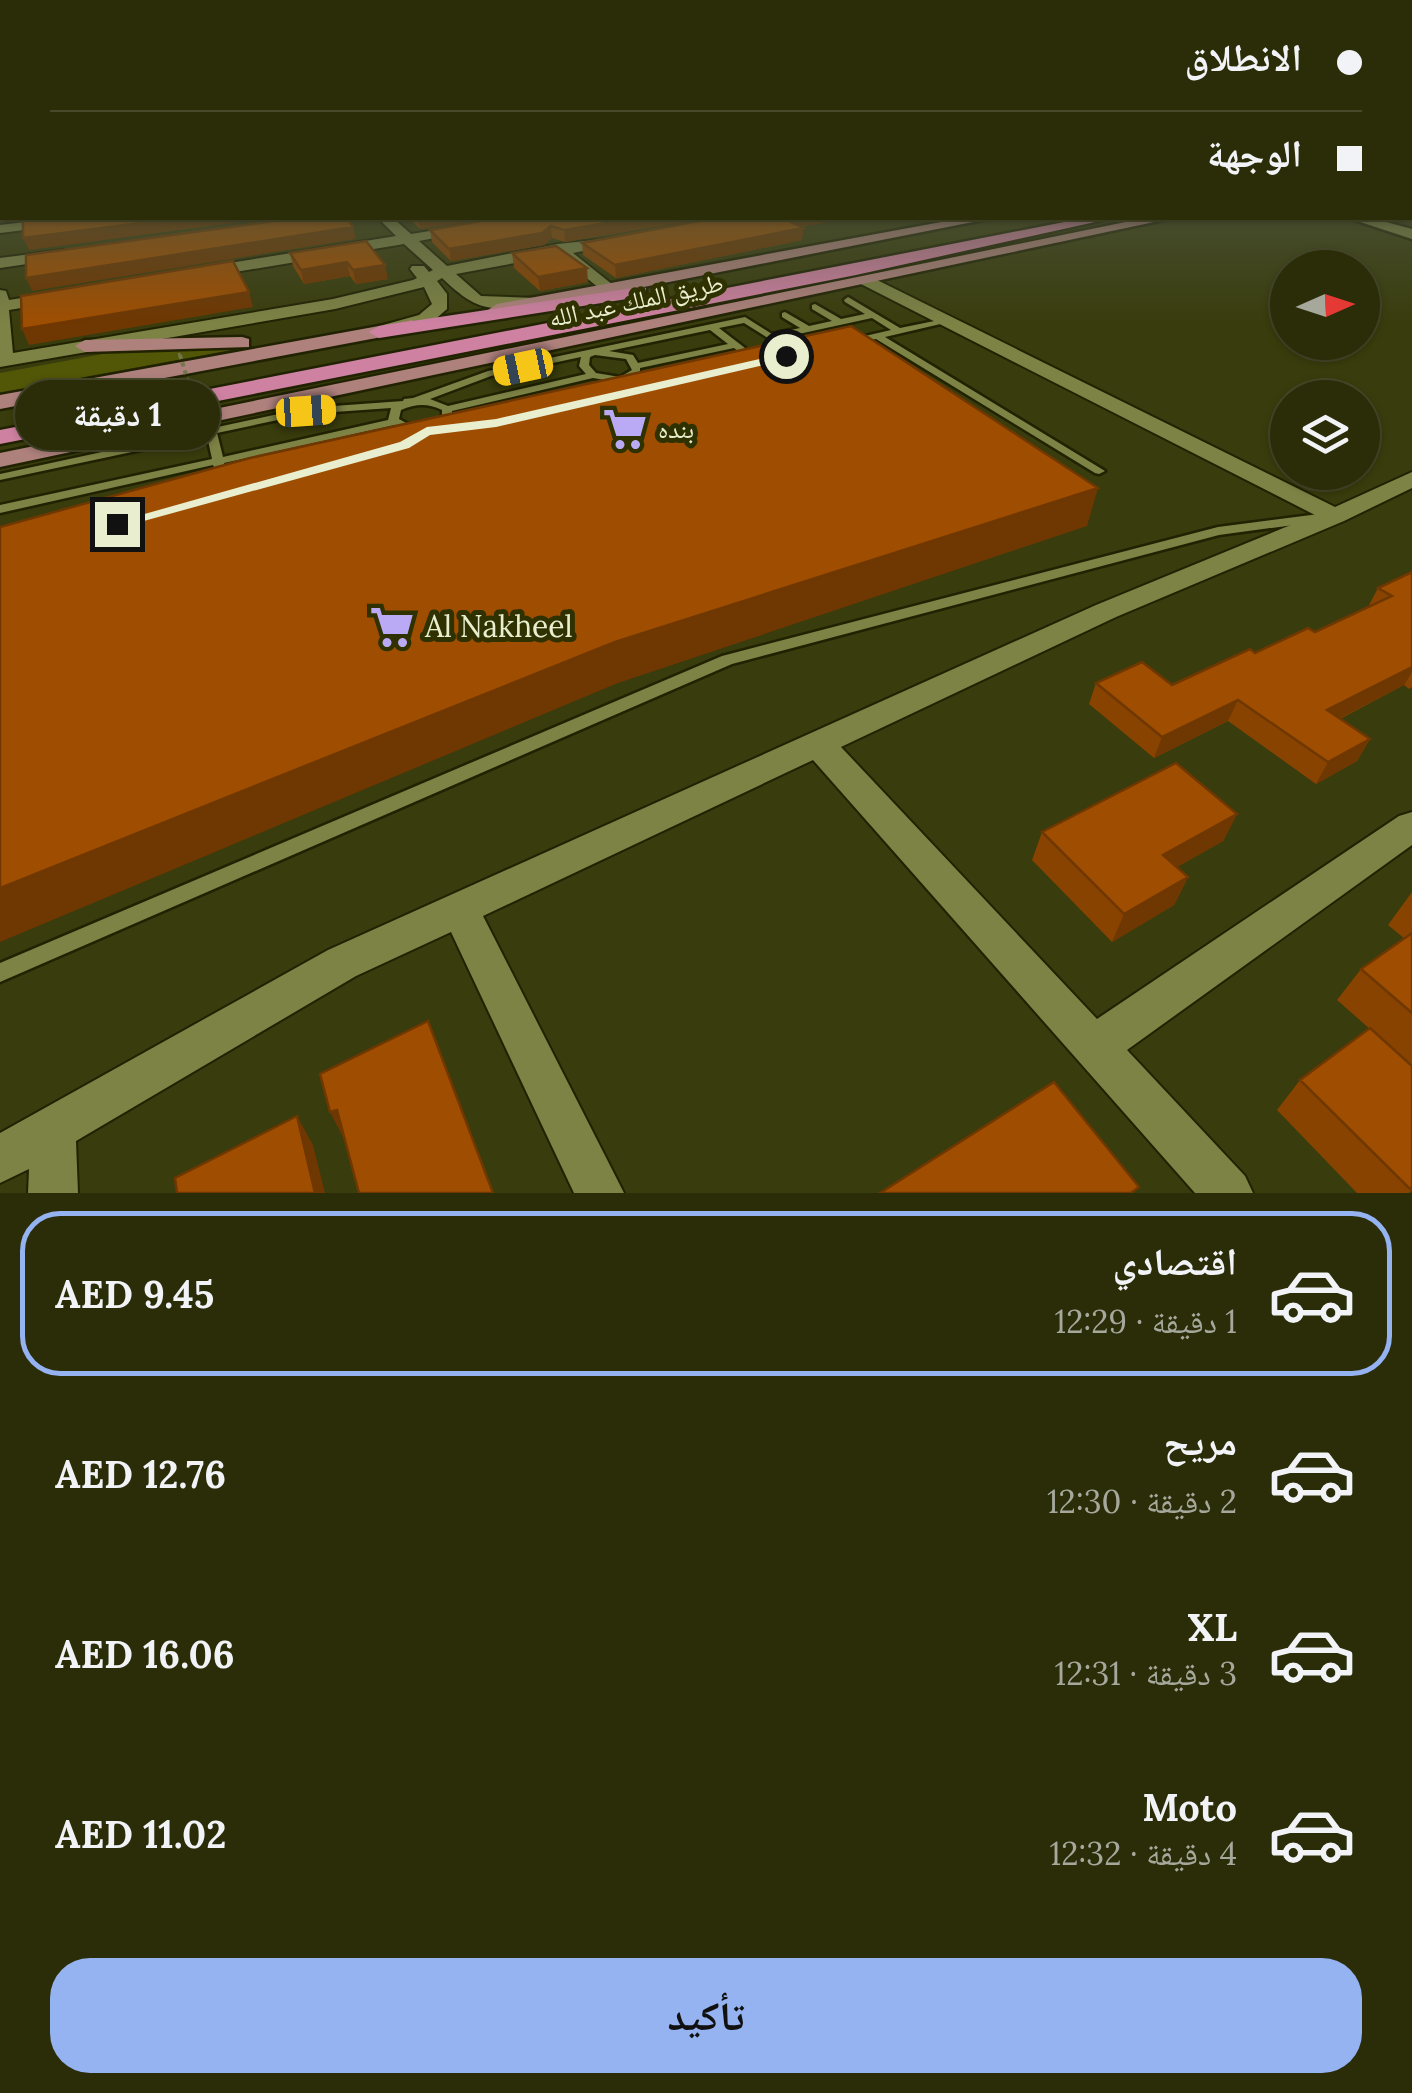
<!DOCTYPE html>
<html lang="ar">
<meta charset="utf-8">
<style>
:root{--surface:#2b2d09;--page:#333512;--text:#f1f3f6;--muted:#a6a89c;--line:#47492a;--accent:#95b2f1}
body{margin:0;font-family:Lora,"Noto Naskh Arabic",serif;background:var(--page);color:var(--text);direction:rtl;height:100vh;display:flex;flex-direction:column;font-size:38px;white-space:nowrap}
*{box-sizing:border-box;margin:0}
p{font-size:32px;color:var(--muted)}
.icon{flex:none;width:55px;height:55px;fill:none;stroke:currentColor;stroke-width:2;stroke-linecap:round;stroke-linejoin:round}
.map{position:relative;height:1193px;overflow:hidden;direction:ltr}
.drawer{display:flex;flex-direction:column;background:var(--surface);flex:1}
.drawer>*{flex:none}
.top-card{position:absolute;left:0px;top:0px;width:1412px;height:220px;box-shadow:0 2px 8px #0004,0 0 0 2px var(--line);direction:rtl;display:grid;align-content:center;height:220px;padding:0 50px;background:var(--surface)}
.needle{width:65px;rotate:87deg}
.controls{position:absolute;left:1270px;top:250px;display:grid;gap:20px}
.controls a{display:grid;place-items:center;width:110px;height:110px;border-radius:50%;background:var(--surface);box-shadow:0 2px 8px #0004,0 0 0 2px var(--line);font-size:50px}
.end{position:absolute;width:45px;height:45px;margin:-22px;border:12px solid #e9eece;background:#111;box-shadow:0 0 0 5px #111}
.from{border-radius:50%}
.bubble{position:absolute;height:70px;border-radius:35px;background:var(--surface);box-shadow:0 2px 8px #0004,0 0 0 2px var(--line);font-size:32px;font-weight:700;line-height:70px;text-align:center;direction:rtl}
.car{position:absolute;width:30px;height:60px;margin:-30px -15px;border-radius:12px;box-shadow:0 0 8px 2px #0007;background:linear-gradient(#f5c518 24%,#345 0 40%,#f5c518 0 76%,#345 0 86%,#f5c518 0)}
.top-card b{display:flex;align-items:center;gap:35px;height:95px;font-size:38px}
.top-card b+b{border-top:2px solid var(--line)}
.top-card i{width:25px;height:25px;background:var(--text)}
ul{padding:18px 0 0;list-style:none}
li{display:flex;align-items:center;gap:30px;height:165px;margin:0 20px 15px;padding:0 30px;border:5px solid transparent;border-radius:40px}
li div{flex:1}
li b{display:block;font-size:38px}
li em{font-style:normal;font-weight:700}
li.current{border-color:var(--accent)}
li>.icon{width:90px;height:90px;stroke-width:1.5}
.action{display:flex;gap:20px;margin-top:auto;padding:20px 50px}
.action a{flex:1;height:115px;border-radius:40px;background:var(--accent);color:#111;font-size:40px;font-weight:700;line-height:115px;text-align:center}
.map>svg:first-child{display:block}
</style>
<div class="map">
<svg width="1412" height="1193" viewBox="0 0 1412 1193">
<rect width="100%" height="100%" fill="#393c0c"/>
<path fill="#525607" d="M242 348 0 393V373L124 350Z"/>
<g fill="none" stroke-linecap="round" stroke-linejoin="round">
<g stroke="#202202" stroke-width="5">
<path id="lane" d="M848 297 900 328 949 318V322L885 337 1105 471 1099 474 1095 473 876 339 852 343V339L891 330 872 318 771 340 744 323 719 328 758 358V362H752L734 348 640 368V373L622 383 593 378 452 411V420L439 430 434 427 442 419V410C427 403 416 404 401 410L399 419 417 429V433H409L395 425 224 463 226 469 220 472 216 471 213 465 0 513V505L212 459 207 436 0 480V474L306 408 403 401 404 399 413 398 488 371 745 317 772 334 800 328 782 317V313L785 312 809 326 832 321 812 309V305L815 304 841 319 865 314 845 302 844 300ZM710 330 728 344 638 363 633 355 609 351ZM595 355 626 359 632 370 620 377 596 373 589 365 590 357ZM581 357 579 366 586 374 448 406 430 399 491 376ZM391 408 388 420 223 457 217 433 306 414Z
M1319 514 1323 515 1325 518 1323 521 1219 535 732 664 0 982V963L722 656 1218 527Z"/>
</g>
<g stroke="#202202" stroke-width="4">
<path id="street" d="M1410 196H1412V204H1410Z
M59 218H96L89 222 0 233V225Z
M378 218H393L411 234 511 218H540L419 241 447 266 558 244 623 237V243L573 253 618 289 604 292 558 255 456 274 481 296 536 298V306L530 307C485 311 475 309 442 278L437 281 447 294V309L431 323 389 334 383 333V325L419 315 432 304 424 287 335 309 0 367V290L6 291 9 300 58 292 66 297 58 302 9 310 13 353 333 299 413 280 417 278 410 269 412 266H424L429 272 433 270 404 244 199 278 191 273 199 268 396 236Z
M63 250 71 255 68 258 0 268V258Z
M859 277H871L1335 507 1412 472V488L1344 521 1116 617 841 747 1097 1019 1399 816 1412 812V845L1127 1050 1245 1176 1253 1193H1195L813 760 483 916 624 1193H574L451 932 356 976 76 1141 78 1193H28L29 1169 0 1183V1133L328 950 1096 605 1315 515 859 283Z"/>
</g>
<g stroke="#202202" stroke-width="5">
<path id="secondary" d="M1348 218H1371L1412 229V239Z"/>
</g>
<g stroke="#202202" stroke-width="5">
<path id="primary" d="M1410 157H1412L1410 165Z
M963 218H993L497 316 488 310 497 304Z
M1145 218H1173L0 467V453Z
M412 320 422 326 419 330 0 409V395Z
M242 337 249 339V347L85 352 75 346 85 340Z"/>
</g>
<g stroke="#202202" stroke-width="5">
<path id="highway" d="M1085 218H1113L856 275 0 444V430Z
M640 287 646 288V296L379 338 369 332 379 326Z"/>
</g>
<use href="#lane" fill="#7d8245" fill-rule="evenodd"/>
<use href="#street" fill="#7d8245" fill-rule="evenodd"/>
<use href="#secondary" fill="#7d8245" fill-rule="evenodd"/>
<use href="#primary" fill="#ae817d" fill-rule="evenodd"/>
<use href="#highway" fill="#cf81a2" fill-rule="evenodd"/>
<path stroke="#72764b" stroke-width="2.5" stroke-dasharray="2.5 2.5" stroke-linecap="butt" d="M179 353 180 357"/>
<path stroke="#72764b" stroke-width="4" stroke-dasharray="4 4" stroke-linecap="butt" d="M180 355 202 427"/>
</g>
<path fill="#894301" d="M409 218H490L420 229Z
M498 218H707L565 242 552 238 544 245 451 261 432 242 430 230Z
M800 227 803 228 802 240 616 278 583 255 582 243Z
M366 241 388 279 356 284 350 276 304 284 293 266 290 253Z
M512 253 588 282 540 291 514 268Z
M1412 572V687L1409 689 1404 685 1340 719 1370 739 1357 761 1316 784 1228 721 1154 758 1089 704 1096 683 1172 685 1315 632 1368 607 1378 588Z
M1237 814 1223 841 1177 867 1188 877 1174 905 1112 942 1032 860 1042 832Z
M1412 892V1190L1409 1193H1357L1277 1110 1300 1080 1370 1029 1337 1000 1361 969 1405 939 1388 925Z"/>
<path fill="#6f3701" d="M180 218H272L29 250 23 238Z
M418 218H490L420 229Z
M637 218H707L565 242 564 230Z
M783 218H852L783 230Z
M551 226 552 238 544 245 451 261 449 249Z
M353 227 356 239 32 291 26 278Z
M803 228 802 240 616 278 615 265Z
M347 262 350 276 304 284 301 270Z
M385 265 388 279 356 284 353 270Z
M587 268 588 282 540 291 538 277Z
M249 292 253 307 29 345 22 329Z
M1098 488 1087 526 618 683 0 942V888L615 642Z
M1412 667V672L1404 685 1315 731 1327 710Z
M1238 700 1228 721 1154 758 1162 737Z
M1370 739 1357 761 1316 784 1328 762Z
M1237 814 1223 841 1150 882 1163 855Z
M1188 877 1174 905 1112 942 1124 914Z
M337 1110 350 1135 343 1137 330 1112Z
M297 1116 313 1145 325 1193H315Z"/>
<path fill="#9f4e01" stroke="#6f3701" stroke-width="2.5" d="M55 218H180L23 238V221Z
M295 218H346L353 227 26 278V255Z
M498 218H637L564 230 551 226 542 233 449 249 430 230Z
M715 218H786H783L803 228 615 265 582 243Z
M366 241 385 265 353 270 347 262 301 270 290 253Z
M556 246 587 268 538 277 512 253Z
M233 261 249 292 22 329 21 296Z
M851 326 1098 488 615 642 0 888V527L250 458Z
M1412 572V667L1327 710 1370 739 1328 762 1238 700 1162 737 1096 683 1142 662 1172 685 1250 649 1255 653 1308 628 1315 632 1392 596 1378 588Z
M1176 763 1237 814 1163 855 1188 877 1124 914 1042 832Z
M1412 933V1013L1361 969Z
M428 1021 493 1193H359L337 1110 330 1112 320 1074Z
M1370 1028 1412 1066V1188L1410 1189 1300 1080Z
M1054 1082 1139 1187 1131 1193H880Z
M297 1116 315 1193H177L175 1178Z"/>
<linearGradient id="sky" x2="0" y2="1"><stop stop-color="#1f2107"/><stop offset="0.48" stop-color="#4e5640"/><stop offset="1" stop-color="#4e5640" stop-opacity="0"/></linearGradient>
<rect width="1412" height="324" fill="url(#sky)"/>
<path fill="#e9eece" d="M786 353 790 359 496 427 430 435 409 448 122 527 109 524 400 442 427 427 496 419Z"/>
<defs>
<g id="supermarket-bare" transform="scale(3.45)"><path d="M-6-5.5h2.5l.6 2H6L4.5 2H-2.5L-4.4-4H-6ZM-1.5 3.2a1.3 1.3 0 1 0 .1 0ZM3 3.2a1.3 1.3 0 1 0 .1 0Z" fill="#baaaf6" stroke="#2f3200" stroke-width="2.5" paint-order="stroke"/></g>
</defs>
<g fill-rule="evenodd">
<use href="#supermarket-bare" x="625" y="429"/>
<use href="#supermarket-bare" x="392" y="627"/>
</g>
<g text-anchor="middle" stroke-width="10" stroke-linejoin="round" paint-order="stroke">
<g font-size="25" fill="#e9eece" stroke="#2f3200">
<text transform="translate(636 300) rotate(-12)" y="9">طريق الملك عبد الله</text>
</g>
<g font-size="25" fill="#e9eece" stroke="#2f3200" text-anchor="start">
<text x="658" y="438">بنده</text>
</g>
<g font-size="30" fill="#e9eece" stroke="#2f3200" text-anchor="start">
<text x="425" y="637">Al Nakheel</text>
</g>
</g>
</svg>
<div class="controls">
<a><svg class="needle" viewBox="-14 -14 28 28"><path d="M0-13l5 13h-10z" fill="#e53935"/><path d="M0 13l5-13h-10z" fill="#a6a89c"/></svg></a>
<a><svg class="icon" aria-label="layers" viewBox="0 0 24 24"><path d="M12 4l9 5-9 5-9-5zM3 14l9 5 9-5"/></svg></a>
</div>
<i class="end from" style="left:786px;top:356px"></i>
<i class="end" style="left:117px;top:524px"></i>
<div class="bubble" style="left:15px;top:380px;width:205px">1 دقيقة</div>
<i class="car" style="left:523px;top:367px;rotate:258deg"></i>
<i class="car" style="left:306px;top:411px;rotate:86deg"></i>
<div class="top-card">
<b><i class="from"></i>الانطلاق</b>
<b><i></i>الوجهة</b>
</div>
</div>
<section class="drawer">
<ul>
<li class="current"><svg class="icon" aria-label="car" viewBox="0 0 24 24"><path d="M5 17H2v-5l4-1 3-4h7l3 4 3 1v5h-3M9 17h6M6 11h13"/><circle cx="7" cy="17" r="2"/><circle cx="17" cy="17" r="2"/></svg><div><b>اقتصادي</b><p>1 دقيقة · 12:29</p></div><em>AED 9.45</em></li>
<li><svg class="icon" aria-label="car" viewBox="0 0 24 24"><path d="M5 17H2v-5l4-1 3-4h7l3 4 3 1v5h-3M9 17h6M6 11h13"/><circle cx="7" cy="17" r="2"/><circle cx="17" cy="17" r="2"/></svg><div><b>مريح</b><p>2 دقيقة · 12:30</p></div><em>AED 12.76</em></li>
<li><svg class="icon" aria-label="car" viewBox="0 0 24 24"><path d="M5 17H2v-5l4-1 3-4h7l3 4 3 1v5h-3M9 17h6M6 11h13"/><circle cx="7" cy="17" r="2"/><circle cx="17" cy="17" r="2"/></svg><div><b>XL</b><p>3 دقيقة · 12:31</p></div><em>AED 16.06</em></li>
<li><svg class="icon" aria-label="car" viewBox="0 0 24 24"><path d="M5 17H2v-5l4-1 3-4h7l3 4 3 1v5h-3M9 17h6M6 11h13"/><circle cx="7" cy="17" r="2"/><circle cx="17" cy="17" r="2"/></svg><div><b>Moto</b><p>4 دقيقة · 12:32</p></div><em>AED 11.02</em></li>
</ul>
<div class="action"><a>تأكيد</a></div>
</section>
